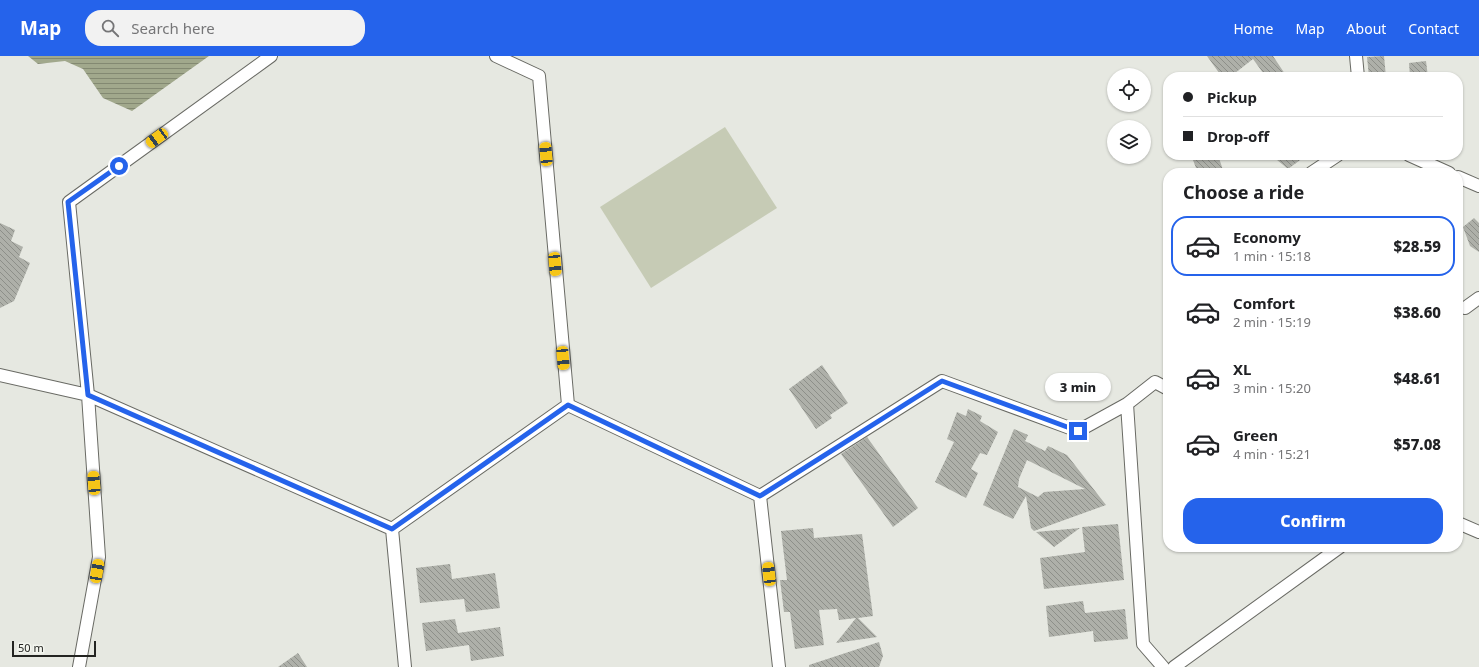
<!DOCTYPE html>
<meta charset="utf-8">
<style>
:root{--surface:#fff;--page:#f2f2f2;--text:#202124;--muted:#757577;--line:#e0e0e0;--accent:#2563eb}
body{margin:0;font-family:"Noto Sans",sans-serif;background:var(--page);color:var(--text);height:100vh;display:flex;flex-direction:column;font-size:15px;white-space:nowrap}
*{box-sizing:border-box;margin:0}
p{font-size:13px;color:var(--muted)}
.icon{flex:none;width:22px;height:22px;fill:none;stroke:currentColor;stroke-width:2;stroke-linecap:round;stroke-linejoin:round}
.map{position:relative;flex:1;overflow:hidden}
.panel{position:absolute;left:1163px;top:112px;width:300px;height:384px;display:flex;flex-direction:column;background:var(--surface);border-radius:16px;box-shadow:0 1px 3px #0004}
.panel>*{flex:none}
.banner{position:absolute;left:1163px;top:16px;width:300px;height:88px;border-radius:16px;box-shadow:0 1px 3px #0004;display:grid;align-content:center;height:88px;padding:0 20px;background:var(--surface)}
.tools{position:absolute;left:1107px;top:12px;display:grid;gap:8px}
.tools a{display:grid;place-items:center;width:44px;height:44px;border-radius:50%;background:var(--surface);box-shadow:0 1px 3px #0004;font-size:20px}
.scale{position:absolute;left:12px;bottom:10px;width:84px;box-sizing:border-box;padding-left:4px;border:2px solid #232421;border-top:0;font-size:11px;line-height:14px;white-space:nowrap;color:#232421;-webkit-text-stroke:3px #f3f5ee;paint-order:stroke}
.end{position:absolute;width:18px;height:18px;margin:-9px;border:5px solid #2563eb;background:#fff;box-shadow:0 0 0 2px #fff}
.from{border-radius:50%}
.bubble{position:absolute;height:28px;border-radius:14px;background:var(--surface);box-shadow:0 1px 3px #0004;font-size:13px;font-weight:800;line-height:28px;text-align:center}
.car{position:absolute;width:12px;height:24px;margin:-12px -6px;border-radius:5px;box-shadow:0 0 3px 1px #0007;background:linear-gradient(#f5c518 24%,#345 0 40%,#f5c518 0 76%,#345 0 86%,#f5c518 0)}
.banner b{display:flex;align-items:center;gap:14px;height:38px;font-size:15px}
.banner b+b{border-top:1px solid var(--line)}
.banner i{width:10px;height:10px;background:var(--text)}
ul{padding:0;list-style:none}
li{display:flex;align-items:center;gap:12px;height:60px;margin:0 8px 6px;padding:0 12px;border:2px solid transparent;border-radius:16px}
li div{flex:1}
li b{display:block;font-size:15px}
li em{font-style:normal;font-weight:800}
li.active{border-color:var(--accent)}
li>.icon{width:36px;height:36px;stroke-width:1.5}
h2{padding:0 20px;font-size:18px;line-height:48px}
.cta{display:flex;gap:8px;margin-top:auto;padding:8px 20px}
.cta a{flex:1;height:46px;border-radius:16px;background:var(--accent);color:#fff;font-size:16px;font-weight:800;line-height:46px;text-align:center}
header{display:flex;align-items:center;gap:24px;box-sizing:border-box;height:56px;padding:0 20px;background:var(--accent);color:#fff}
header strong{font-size:19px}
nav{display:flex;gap:22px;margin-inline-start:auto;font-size:14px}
.search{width:280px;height:36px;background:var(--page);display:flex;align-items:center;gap:10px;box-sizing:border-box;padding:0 14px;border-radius:16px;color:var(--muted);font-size:15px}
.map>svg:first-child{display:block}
</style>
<header>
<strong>Map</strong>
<div class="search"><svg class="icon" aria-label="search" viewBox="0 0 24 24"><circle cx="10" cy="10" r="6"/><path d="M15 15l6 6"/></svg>Search here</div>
<nav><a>Home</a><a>Map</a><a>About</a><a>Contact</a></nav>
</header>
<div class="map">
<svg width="1479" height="611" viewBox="0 0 1479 611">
<defs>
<pattern id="water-rules" width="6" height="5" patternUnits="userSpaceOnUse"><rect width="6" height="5" fill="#a1a88c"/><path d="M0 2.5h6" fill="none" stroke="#838972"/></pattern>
<pattern id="building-back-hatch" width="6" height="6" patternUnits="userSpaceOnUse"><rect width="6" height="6" fill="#aeb0a9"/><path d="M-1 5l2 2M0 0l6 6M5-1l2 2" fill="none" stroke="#8d8f89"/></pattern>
</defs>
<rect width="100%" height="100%" fill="#e6e8e1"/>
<path fill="#c6cbb5" d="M725 71 777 152 651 232 600 151Z"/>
<path fill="url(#water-rules)" d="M28 0H209L132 55 103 42 83 13 65 5 38 8Z"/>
<path fill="url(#building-back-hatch)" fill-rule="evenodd" d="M1207 0H1273L1287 21H1266L1253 3 1230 21H1222Z
M1384 0 1386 21H1369L1367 1Z
M1426 5 1428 21H1410L1409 7Z
M1191 99H1218L1224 117H1198Z
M1271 99H1307L1288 113Z
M1474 162 1479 167V196L1470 190 1463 171Z
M0 167 15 174 11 185 23 191 19 201 30 207 14 245 0 252Z
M822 309 848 347 830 359 832 362 816 373 789 333Z
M968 353 982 360 980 365 998 376 987 399 980 397 971 413 978 417 966 442 935 426 954 386 947 383 957 356 966 360Z
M1014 373 1028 379 1025 385 1045 395 1048 390 1067 399 1106 449 1034 475 1031 472 1026 440 1013 463 983 449ZM1027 404 1085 433 1044 436 1038 441 1018 431 1019 423Z
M867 381 918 452 893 471 841 398Z
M1118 468 1124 524 1044 533 1040 502 1085 496 1082 471Z
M813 472 814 482 862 478 873 560 858 562 877 581 836 587 856 562 839 564 837 553 819 554 824 589 795 593 790 556H784L780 524H787L781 475Z
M1080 472 1054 491 1036 476Z
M450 508 452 523 495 517 500 552 466 556 464 543 420 547 416 512Z
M1083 545 1085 557 1125 553 1128 583 1094 586 1093 575 1049 581 1046 550Z
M455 563 458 577 500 571 504 600 471 605 469 589 426 595 422 567Z
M879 586 883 600 879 611H809V609Z
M298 597 307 611H278Z"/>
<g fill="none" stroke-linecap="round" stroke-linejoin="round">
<g stroke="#696a64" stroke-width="14">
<path id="minor" d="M1356 0 1358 21
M1409 99 1449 117
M1311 117 1338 99
M1458 121 1479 130
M1465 252 1479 242
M0 319 88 339 392 473
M1127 348 1143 588 1163 611
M568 349 760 440 779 611
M760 440 942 325 1078 375 1127 348 1155 326 1168 333
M1458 467 1479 476
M392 473 568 349 539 20 496 0
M392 473 405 611
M79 611 99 501 88 339 69 146 271 0
M1174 611 1340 491"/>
</g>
<use href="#minor" stroke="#fff" stroke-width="12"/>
</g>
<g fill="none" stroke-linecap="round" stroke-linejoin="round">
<path stroke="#2563eb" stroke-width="5" d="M119 110 68 146 88 339 392 473 568 349 760 440 942 325 1078 375"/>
</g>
</svg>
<div class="tools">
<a><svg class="icon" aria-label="locate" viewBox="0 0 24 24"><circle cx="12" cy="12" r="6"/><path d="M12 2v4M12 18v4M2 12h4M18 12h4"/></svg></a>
<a><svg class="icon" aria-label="layers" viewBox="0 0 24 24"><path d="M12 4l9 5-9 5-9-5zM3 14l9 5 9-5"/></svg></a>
</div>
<div class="scale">50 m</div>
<i class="end from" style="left:119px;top:110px"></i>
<i class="end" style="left:1078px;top:375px"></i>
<div class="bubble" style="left:1045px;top:317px;width:66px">3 min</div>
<i class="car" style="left:157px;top:82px;rotate:234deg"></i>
<i class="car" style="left:546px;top:98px;rotate:355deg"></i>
<i class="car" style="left:555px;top:208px;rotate:175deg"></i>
<i class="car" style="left:563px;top:302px;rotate:175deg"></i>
<i class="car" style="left:94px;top:427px;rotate:356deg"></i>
<i class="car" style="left:97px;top:515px;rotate:10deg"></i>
<i class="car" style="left:769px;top:518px;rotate:353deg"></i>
<div class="banner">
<b><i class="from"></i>Pickup</b>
<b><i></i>Drop-off</b>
</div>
<section class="panel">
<h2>Choose a ride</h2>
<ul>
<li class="active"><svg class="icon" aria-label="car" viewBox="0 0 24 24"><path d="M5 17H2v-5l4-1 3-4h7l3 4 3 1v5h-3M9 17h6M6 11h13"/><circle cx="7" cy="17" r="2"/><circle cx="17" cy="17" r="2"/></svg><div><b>Economy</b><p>1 min · 15:18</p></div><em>$28.59</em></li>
<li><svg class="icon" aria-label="car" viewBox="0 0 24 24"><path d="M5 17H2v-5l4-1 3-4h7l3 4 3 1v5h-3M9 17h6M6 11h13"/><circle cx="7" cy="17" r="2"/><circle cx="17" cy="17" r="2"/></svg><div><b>Comfort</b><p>2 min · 15:19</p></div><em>$38.60</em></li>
<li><svg class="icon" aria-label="car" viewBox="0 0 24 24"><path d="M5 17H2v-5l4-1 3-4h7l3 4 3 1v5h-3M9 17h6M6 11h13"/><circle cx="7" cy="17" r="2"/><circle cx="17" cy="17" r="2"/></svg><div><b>XL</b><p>3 min · 15:20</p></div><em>$48.61</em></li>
<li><svg class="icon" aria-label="car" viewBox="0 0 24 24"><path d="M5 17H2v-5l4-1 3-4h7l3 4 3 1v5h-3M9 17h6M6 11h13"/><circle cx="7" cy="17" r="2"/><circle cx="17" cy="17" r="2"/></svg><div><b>Green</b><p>4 min · 15:21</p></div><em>$57.08</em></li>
</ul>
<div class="cta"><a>Confirm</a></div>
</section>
</div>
